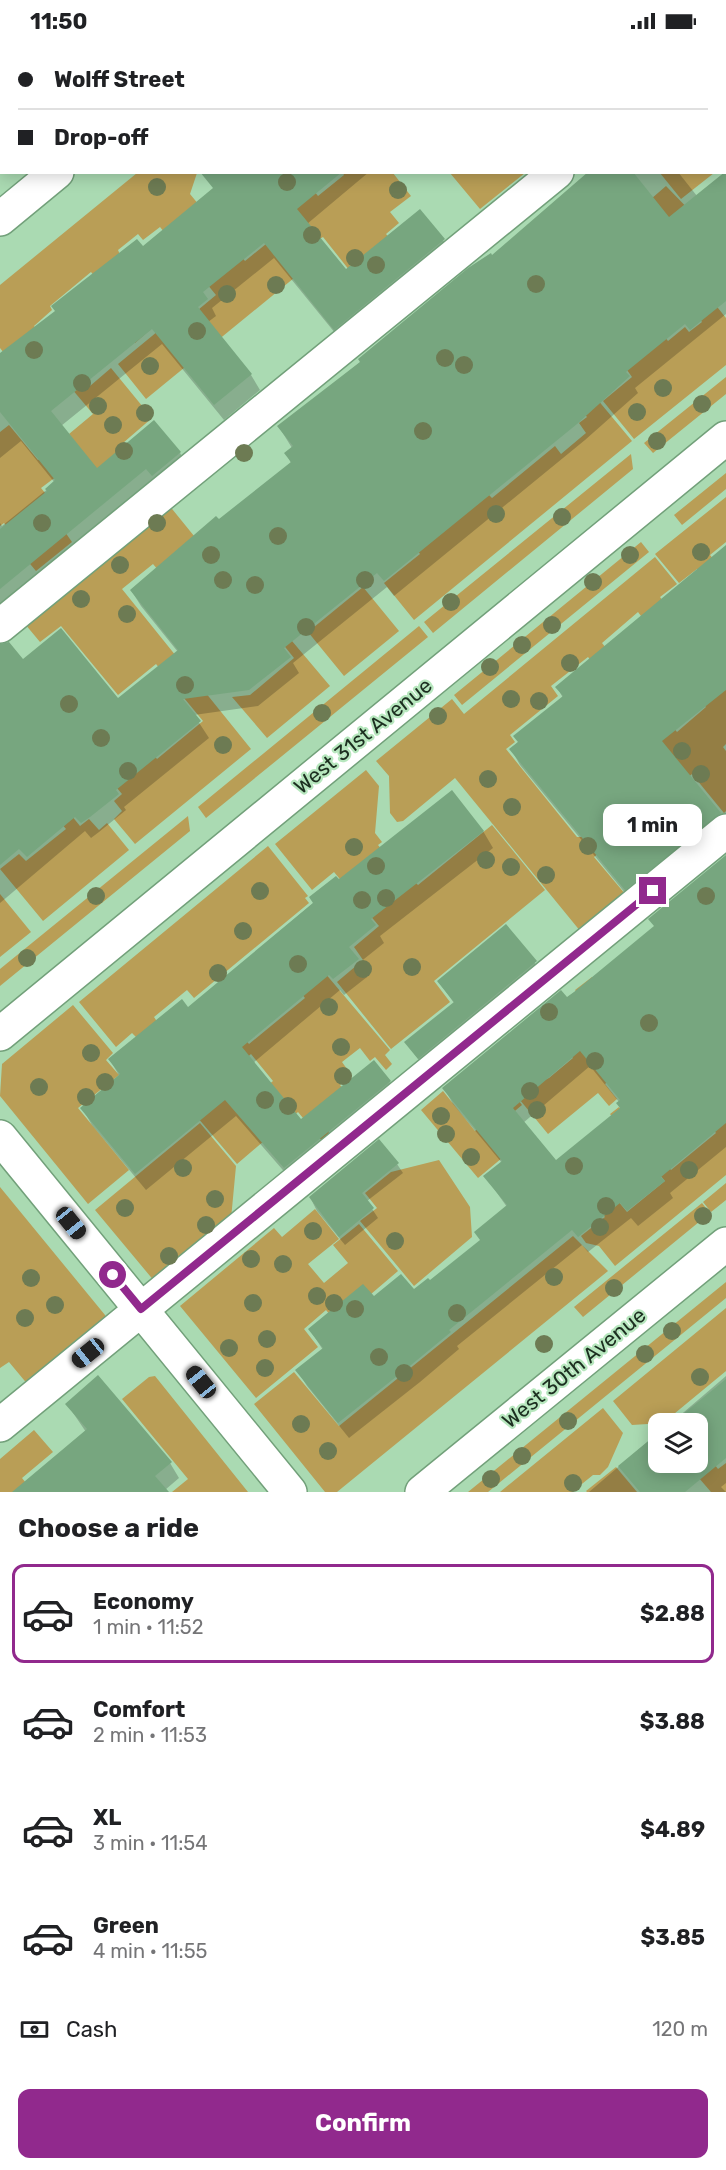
<!DOCTYPE html>
<meta charset="utf-8">
<style>
:root{--surface:#fff;--page:#f2f2f2;--text:#202124;--muted:#757577;--line:#e0e0e0;--accent:#91298d}
body{margin:0;font-family:Rubik,sans-serif;background:var(--page);color:var(--text);height:100vh;display:flex;flex-direction:column;font-size:22px;white-space:nowrap}
*{box-sizing:border-box;margin:0}
p{font-size:20px;color:var(--muted)}
.icon{flex:none;width:33px;height:33px;fill:none;stroke:currentColor;stroke-width:2;stroke-linecap:round;stroke-linejoin:round}
.map{position:relative;height:1450px;overflow:hidden}
.sheet{display:flex;flex-direction:column;background:var(--surface);flex:1}
.sheet>*{flex:none}
.guide{position:absolute;left:0px;top:0px;width:726px;height:132px;box-shadow:0 3px 15px #0003;display:grid;align-content:center;height:132px;padding:0 18px;background:var(--surface)}
.fabs{position:absolute;left:648px;top:1371px;display:grid;gap:12px}
.fabs a{display:grid;place-items:center;width:60px;height:60px;border-radius:12px;background:var(--surface);box-shadow:0 3px 15px #0003;font-size:30px}
.end{position:absolute;width:27px;height:27px;margin:-14px;border:8px solid #91298d;background:#fff;box-shadow:0 0 0 3px #fff}
.from{border-radius:50%}
.bubble{position:absolute;height:42px;border-radius:12px;background:var(--surface);box-shadow:0 3px 15px #0003;font-size:20px;font-weight:700;line-height:42px;text-align:center}
.car{position:absolute;width:18px;height:36px;margin:-18px -9px;border-radius:8px;box-shadow:0 0 4px 2px #0007;background:linear-gradient(#222 24%,#8ab4d8 0 40%,#222 0 76%,#8ab4d8 0 86%,#222 0)}
.guide b{display:flex;align-items:center;gap:21px;height:57px;font-size:22px}
.guide b+b{border-top:2px solid var(--line)}
.guide i{width:15px;height:15px;background:var(--text)}
ul{padding:0;list-style:none}
li{display:flex;align-items:center;gap:18px;height:99px;margin:0 12px 9px;padding:0 6px;border:3px solid transparent;border-radius:12px}
li div{flex:1}
li b{display:block;font-size:22px}
li em{font-style:normal;font-weight:700}
li.active{border-color:var(--accent)}
li>.icon{width:54px;height:54px;stroke-width:1.5}
h2{padding:0 18px;font-size:27px;line-height:72px}
.pay{display:flex;align-items:center;gap:15px;height:66px;padding:0 18px;font-size:22px}
.pay p{margin-inline-start:auto}
.action{display:flex;gap:12px;margin-top:auto;padding:12px 18px}
.action a{flex:1;height:69px;border-radius:12px;background:var(--accent);color:#fff;font-size:24px;font-weight:700;line-height:69px;text-align:center}
.status{display:flex;justify-content:space-between;align-items:center;height:42px;padding:0 30px;background:var(--surface);direction:ltr}
.status svg{height:16px;fill:currentColor}
.map>svg:first-child{display:block}
</style>
<div class="status"><b>11:50</b><svg viewBox="0 0 49 12"><path d="M0 12V9h3v3zM5 12V6h3v6zM10 12V3h3v9zM15 12V0h3v12zM26 1h20v11H26zM47 4h2v5h-2z"/></svg></div>
<div class="map">
<svg width="726" height="1450" viewBox="0 0 726 1450">
<rect width="100%" height="100%" fill="#aadab2"/>
<path fill="#b99e56" d="M137 131H197L190 152 245 219 298 176 316 218 146 357 118 322 186 266 192 273 216 253 160 185 143 198 138 192 118 208 152 286 135 301 123 286 131 279 91 230 50 264 52 268 34 284 54 309 7 315 0 306V243Z
M264 131 306 139 318 154 344 133 343 131H393L411 154 390 170 399 181 386 192 409 220 369 253 323 195 318 198Z
M450 131H525L480 167Z
M660 131H714L681 157Z
M666 144 698 177 726 249 651 157Z
M621 241 668 299 685 285 689 290 702 280 698 274 714 261 726 276V323L634 397 603 359 632 335 627 328Z
M111 326 152 376 123 401 144 426 114 450 69 392 93 372 66 340 77 330 90 344Z
M726 335V352L653 411 644 401Z
M597 357 632 399 414 578 384 541 420 512 412 501 489 453 492 456 555 404 561 412 586 391 579 381 587 375 582 369Z
M9 383 38 418 42 416 57 434 41 446 72 484 65 490 72 500 36 529 26 517 31 513 4 481 0 484V390Z
M631 412 633 427 433 591 424 580Z
M726 431V447L682 483 674 473Z
M726 455V500L710 513 726 533 705 537 697 527 679 541 655 512Z
M164 457 233 542 181 555 153 522 122 547 251 707 135 802 114 777 122 769 114 759 122 752 72 692 111 661 157 717 203 679 156 622 118 653 61 584 40 600 20 576Z
M641 500 649 510 462 663 454 653Z
M655 515 677 542 660 555 667 565 647 582 638 570 602 601 610 611 597 626 588 615 551 644 558 654 510 693 515 700 506 707 577 795 620 794 594 815 626 853 581 890 455 736 403 779 397 780 390 771 389 734 376 719 452 657 464 672Z
M363 545 399 589 344 634 308 590Z
M419 584 428 595 206 776 198 765Z
M281 586 330 644 267 696 232 655 250 653 294 616 274 591Z
M726 636V702L723 705 726 709V769L724 771 692 732 659 759 691 798 676 810 620 741 652 692 667 678 677 690 706 665 696 653Z
M27 719 80 784 89 777 99 788 107 781 129 808 43 879 0 827 19 812 26 819 66 787 17 728Z
M366 728 379 744 375 791 382 800 378 803 404 834 407 832 418 843 492 783 545 848 434 939 450 960 391 1007 337 940 363 918 354 905 379 884 334 830 312 848 275 802Z
M188 774 190 789 0 944V927Z
M268 804 308 854 305 856 309 861 194 956 187 948 154 975 158 981 138 997 132 991 116 1005 79 960Z
M0 852 31 890 0 915Z
M262 904 319 924 390 1008 385 1013 392 1022 386 1028 375 1015 370 1019 360 1006 342 1020 352 1034 340 1043 348 1053 332 1066 328 1095 323 1100 298 1070 237 1122 186 1062 228 1027 252 1056 273 1039 251 1012 233 1028 206 951 249 1002 305 956Z
M592 935 623 972 627 1024 605 1042 617 1057 609 1064 598 1051 548 1092 515 1052 549 1036 573 1016 537 972 604 983 575 948Z
M73 963 113 1011 106 1018 119 1033 78 1066 129 1128 88 1162 0 1054 2 1022Z
M662 1024 726 1078V1133L615 1224 599 1204 586 1201 581 1194 605 1175 558 1118 573 1105 627 1170 665 1139 610 1072 619 1065 671 1128 716 1091Z
M443 1049 475 1089 516 1055 522 1063 490 1090 502 1116 478 1136 421 1068Z
M200 1081 236 1124 231 1177 155 1240 95 1168Z
M439 1118 470 1165 472 1195 414 1244 360 1179 377 1166 365 1151 391 1130Z
M726 1141V1158L711 1170 703 1160Z
M0 1145 105 1273V1282L29 1344 9 1320 0 1326Z
M702 1161 710 1171 583 1275 574 1265Z
M315 1167 339 1197 308 1222 324 1241 348 1221 333 1203 359 1182 398 1229 357 1264 385 1340 326 1268 304 1287 318 1305 256 1356 180 1264 274 1186 282 1195Z
M573 1194 608 1229 337 1450H325L254 1362 294 1330 339 1384Z
M726 1240V1256L488 1450H468Z
M726 1266V1329L663 1381 632 1383 613 1359Z
M155 1334 248 1450H172L188 1437 122 1357 149 1335Z
M603 1366 623 1391 608 1425 600 1433H593L572 1450H500Z
M34 1388 53 1410 22 1436 33 1450H0V1417Z
M698 1401 718 1427 726 1421V1450H711L686 1421 698 1420Z
M616 1425 637 1450H587L586 1449Z"/>
<path fill="#0003" fill-rule="evenodd" d="M0 0H56L2 2 0 46Z
M372 0H609L610 2H370Z
M220 130H369L307 182 346 229 443 198 453 214 344 302 274 216 212 266 216 274 208 280 251 333 260 348 224 378 162 302 61 384 97 428 180 411 189 426 0 570V481L2 484 55 441 21 399 0 416V314L143 206 214 148Z
M590 130H678L697 154 726 143V272L635 346 638 351 585 398 394 554 387 545 293 621 299 631 258 664 194 673 209 696 124 765 126 768 99 790 91 796 85 789 0 861V602L22 619 118 658 178 610 141 564 131 548 291 421 286 411 292 406 279 385 492 215Z
M726 504V789L635 863 520 723 511 707 563 656 557 645Z
M483 789 493 806 380 894 384 901 359 921 367 935 344 953 340 948 253 1021 300 1079 390 1040 399 1056 295 1142 236 1074 146 1148 92 1083 82 1066 120 1035 110 1018 188 967 338 840Z
M726 815V1105L670 1151 673 1156 638 1184 631 1176 588 1210 582 1203 457 1304 459 1307 420 1340 349 1396 307 1344 297 1328 323 1308 310 1288 374 1256 413 1250 430 1240 481 1199 507 1165 485 1134 502 1121 453 1062 444 1046 566 957 655 885ZM590 1024 619 1060 621 1067 555 1120 523 1081Z
M506 884 541 929 424 1025 406 1000 454 961 438 939Z
M397 1122 403 1131 367 1159 378 1176 345 1203 317 1169 310 1155Z
M726 1334V1441L721 1445 726 1450H589L658 1391V1420H698V1382H670Z
M67 1362 170 1421 179 1436 165 1448 167 1450H14L86 1390Z"/>
<path fill="#77a67f" fill-rule="evenodd" d="M726 129V259L690 288 685 282 626 330 630 334 577 382 384 539 377 531 284 606 291 615 249 648 183 657 201 679 116 748 119 752 90 775 81 781 75 775 27 815 19 807 0 823V602L9 600 23 617 61 586 118 656 178 608 130 548 216 474 219 477 291 420 284 411 293 404 277 384 360 320 358 317 468 226 491 211 492 213 588 130H633L669 175Z
M200 130H342L297 167 346 227 420 167 445 197 334 288 264 201 203 250 208 257 198 265 252 332 214 363 152 287 51 369 97 426 154 378 181 410 152 434 146 427 0 547V487L47 449 45 447 55 438 0 370V311L55 269 51 264 88 235 137 197 143 204 213 146Z
M726 503V648L662 699 721 771 625 848 509 707 518 700 513 694 563 654 555 645Z
M452 748 484 789 371 877 376 883 349 905 359 917 333 937 329 933 242 1005 301 1077 374 1018 391 1039 284 1126 225 1058 135 1132 80 1066 120 1032 108 1017 182 957 188 965 313 861 309 855 336 834 339 837Z
M726 813V1081L661 1135 665 1139 627 1169 620 1161 578 1195 572 1188 449 1288 451 1290 411 1323 338 1381 295 1328 323 1306 308 1287 363 1242 374 1254 401 1232 414 1247 428 1236 430 1238 480 1198 474 1190 507 1163 483 1134 502 1119 442 1046 561 948 567 955 574 950 654 884 648 877ZM580 1009 620 1058 616 1061 620 1066 556 1118 513 1066Z
M506 882 537 919 418 1017 404 1000 454 960 437 939Z
M379 1097 399 1121 362 1151 374 1166 339 1195 309 1155Z
M98 1333 172 1420 155 1434 169 1450H12L87 1387 65 1362Z
M726 1337V1416L685 1450H640L618 1424 658 1391V1420H698V1382H671Z"/>
<g fill="none" stroke-linecap="round" stroke-linejoin="round">
<g stroke="#72a07a" stroke-width="36">
<path id="minor" d="M216 2 217 0
M715 2 717 0
M0 177 57 130
M0 584 557 130
M0 992 726 396
M0 1095 290 1450
M0 1383 726 789
M422 1450 726 1202"/>
</g>
<use href="#minor" stroke="#fff" stroke-width="33"/>
</g>
<g fill="#6d7b53">
<circle cx="287" cy="140" r="9"/>
<circle cx="157" cy="145" r="9"/>
<circle cx="398" cy="148" r="9"/>
<circle cx="312" cy="193" r="9"/>
<circle cx="355" cy="216" r="9"/>
<circle cx="376" cy="223" r="9"/>
<circle cx="536" cy="242" r="9"/>
<circle cx="276" cy="243" r="9"/>
<circle cx="227" cy="252" r="9"/>
<circle cx="197" cy="289" r="9"/>
<circle cx="34" cy="308" r="9"/>
<circle cx="445" cy="316" r="9"/>
<circle cx="464" cy="323" r="9"/>
<circle cx="150" cy="324" r="9"/>
<circle cx="82" cy="341" r="9"/>
<circle cx="663" cy="346" r="9"/>
<circle cx="702" cy="362" r="9"/>
<circle cx="98" cy="364" r="9"/>
<circle cx="637" cy="370" r="9"/>
<circle cx="145" cy="371" r="9"/>
<circle cx="113" cy="383" r="9"/>
<circle cx="423" cy="389" r="9"/>
<circle cx="657" cy="399" r="9"/>
<circle cx="124" cy="409" r="9"/>
<circle cx="244" cy="411" r="9"/>
<circle cx="496" cy="472" r="9"/>
<circle cx="562" cy="475" r="9"/>
<circle cx="42" cy="481" r="9"/>
<circle cx="157" cy="481" r="9"/>
<circle cx="278" cy="494" r="9"/>
<circle cx="701" cy="510" r="9"/>
<circle cx="211" cy="513" r="9"/>
<circle cx="630" cy="513" r="9"/>
<circle cx="120" cy="523" r="9"/>
<circle cx="223" cy="538" r="9"/>
<circle cx="365" cy="538" r="9"/>
<circle cx="593" cy="540" r="9"/>
<circle cx="255" cy="543" r="9"/>
<circle cx="81" cy="557" r="9"/>
<circle cx="451" cy="560" r="9"/>
<circle cx="127" cy="572" r="9"/>
<circle cx="552" cy="583" r="9"/>
<circle cx="306" cy="585" r="9"/>
<circle cx="522" cy="603" r="9"/>
<circle cx="570" cy="621" r="9"/>
<circle cx="490" cy="625" r="9"/>
<circle cx="185" cy="643" r="9"/>
<circle cx="511" cy="657" r="9"/>
<circle cx="539" cy="659" r="9"/>
<circle cx="69" cy="662" r="9"/>
<circle cx="322" cy="671" r="9"/>
<circle cx="438" cy="674" r="9"/>
<circle cx="101" cy="696" r="9"/>
<circle cx="223" cy="703" r="9"/>
<circle cx="682" cy="709" r="9"/>
<circle cx="128" cy="729" r="9"/>
<circle cx="701" cy="732" r="9"/>
<circle cx="488" cy="737" r="9"/>
<circle cx="512" cy="765" r="9"/>
<circle cx="588" cy="804" r="9"/>
<circle cx="354" cy="805" r="9"/>
<circle cx="486" cy="818" r="9"/>
<circle cx="376" cy="824" r="9"/>
<circle cx="511" cy="825" r="9"/>
<circle cx="546" cy="833" r="9"/>
<circle cx="260" cy="849" r="9"/>
<circle cx="96" cy="854" r="9"/>
<circle cx="706" cy="854" r="9"/>
<circle cx="386" cy="856" r="9"/>
<circle cx="362" cy="858" r="9"/>
<circle cx="243" cy="889" r="9"/>
<circle cx="27" cy="916" r="9"/>
<circle cx="298" cy="922" r="9"/>
<circle cx="412" cy="925" r="9"/>
<circle cx="363" cy="927" r="9"/>
<circle cx="218" cy="931" r="9"/>
<circle cx="329" cy="965" r="9"/>
<circle cx="549" cy="970" r="9"/>
<circle cx="649" cy="981" r="9"/>
<circle cx="341" cy="1005" r="9"/>
<circle cx="91" cy="1011" r="9"/>
<circle cx="595" cy="1019" r="9"/>
<circle cx="343" cy="1034" r="9"/>
<circle cx="105" cy="1040" r="9"/>
<circle cx="39" cy="1045" r="9"/>
<circle cx="530" cy="1049" r="9"/>
<circle cx="86" cy="1055" r="9"/>
<circle cx="265" cy="1058" r="9"/>
<circle cx="288" cy="1064" r="9"/>
<circle cx="537" cy="1068" r="9"/>
<circle cx="441" cy="1074" r="9"/>
<circle cx="446" cy="1092" r="9"/>
<circle cx="471" cy="1115" r="9"/>
<circle cx="574" cy="1124" r="9"/>
<circle cx="183" cy="1126" r="9"/>
<circle cx="689" cy="1128" r="9"/>
<circle cx="215" cy="1157" r="9"/>
<circle cx="606" cy="1164" r="9"/>
<circle cx="125" cy="1166" r="9"/>
<circle cx="703" cy="1174" r="9"/>
<circle cx="206" cy="1183" r="9"/>
<circle cx="600" cy="1185" r="9"/>
<circle cx="313" cy="1189" r="9"/>
<circle cx="395" cy="1199" r="9"/>
<circle cx="169" cy="1214" r="9"/>
<circle cx="251" cy="1217" r="9"/>
<circle cx="283" cy="1222" r="9"/>
<circle cx="554" cy="1235" r="9"/>
<circle cx="31" cy="1236" r="9"/>
<circle cx="614" cy="1246" r="9"/>
<circle cx="317" cy="1254" r="9"/>
<circle cx="253" cy="1261" r="9"/>
<circle cx="334" cy="1261" r="9"/>
<circle cx="55" cy="1263" r="9"/>
<circle cx="355" cy="1267" r="9"/>
<circle cx="457" cy="1271" r="9"/>
<circle cx="25" cy="1276" r="9"/>
<circle cx="672" cy="1289" r="9"/>
<circle cx="267" cy="1297" r="9"/>
<circle cx="544" cy="1302" r="9"/>
<circle cx="229" cy="1306" r="9"/>
<circle cx="645" cy="1312" r="9"/>
<circle cx="379" cy="1315" r="9"/>
<circle cx="265" cy="1326" r="9"/>
<circle cx="404" cy="1331" r="9"/>
<circle cx="700" cy="1335" r="9"/>
<circle cx="568" cy="1379" r="9"/>
<circle cx="301" cy="1382" r="9"/>
<circle cx="328" cy="1409" r="9"/>
<circle cx="522" cy="1414" r="9"/>
<circle cx="491" cy="1437" r="9"/>
<circle cx="573" cy="1441" r="9"/>
</g>
<g fill="none" stroke-linecap="round" stroke-linejoin="round">
<path stroke="#91298d" stroke-width="8" d="M113 1233 141 1267 653 849"/>
</g>
<g text-anchor="middle" stroke-width="4.5" stroke-linejoin="round" paint-order="stroke">
<g font-size="21" fill="#1c2f20" stroke="#b7e7be">
<text transform="translate(363 694) rotate(-39)" y="7">West 31st Avenue</text>
<text transform="translate(574 1326) rotate(-39)" y="7">West 30th Avenue</text>
</g>
</g>
</svg>
<div class="fabs">
<a><svg class="icon" aria-label="layers" viewBox="0 0 24 24"><path d="M12 4l9 5-9 5-9-5zM3 14l9 5 9-5"/></svg></a>
</div>
<i class="end from" style="left:113px;top:1233px"></i>
<i class="end" style="left:653px;top:849px"></i>
<div class="bubble" style="left:603px;top:762px;width:99px">1 min</div>
<i class="car" style="left:71px;top:1181px;rotate:141deg"></i>
<i class="car" style="left:88px;top:1311px;rotate:231deg"></i>
<i class="car" style="left:201px;top:1340px;rotate:321deg"></i>
<div class="guide">
<b><i class="from"></i>Wolff Street</b>
<b><i></i>Drop-off</b>
</div>
</div>
<section class="sheet">
<h2>Choose a ride</h2>
<ul>
<li class="active"><svg class="icon" aria-label="car" viewBox="0 0 24 24"><path d="M5 17H2v-5l4-1 3-4h7l3 4 3 1v5h-3M9 17h6M6 11h13"/><circle cx="7" cy="17" r="2"/><circle cx="17" cy="17" r="2"/></svg><div><b>Economy</b><p>1 min · 11:52</p></div><em>$2.88</em></li>
<li><svg class="icon" aria-label="car" viewBox="0 0 24 24"><path d="M5 17H2v-5l4-1 3-4h7l3 4 3 1v5h-3M9 17h6M6 11h13"/><circle cx="7" cy="17" r="2"/><circle cx="17" cy="17" r="2"/></svg><div><b>Comfort</b><p>2 min · 11:53</p></div><em>$3.88</em></li>
<li><svg class="icon" aria-label="car" viewBox="0 0 24 24"><path d="M5 17H2v-5l4-1 3-4h7l3 4 3 1v5h-3M9 17h6M6 11h13"/><circle cx="7" cy="17" r="2"/><circle cx="17" cy="17" r="2"/></svg><div><b>XL</b><p>3 min · 11:54</p></div><em>$4.89</em></li>
<li><svg class="icon" aria-label="car" viewBox="0 0 24 24"><path d="M5 17H2v-5l4-1 3-4h7l3 4 3 1v5h-3M9 17h6M6 11h13"/><circle cx="7" cy="17" r="2"/><circle cx="17" cy="17" r="2"/></svg><div><b>Green</b><p>4 min · 11:55</p></div><em>$3.85</em></li>
</ul>
<div class="pay"><svg class="icon" aria-label="cash" viewBox="0 0 24 24"><path d="M3 7h18v10H3z"/><circle cx="12" cy="12" r="2"/></svg>Cash<p>120 m</p></div>
<div class="action"><a>Confirm</a></div>
</section>
